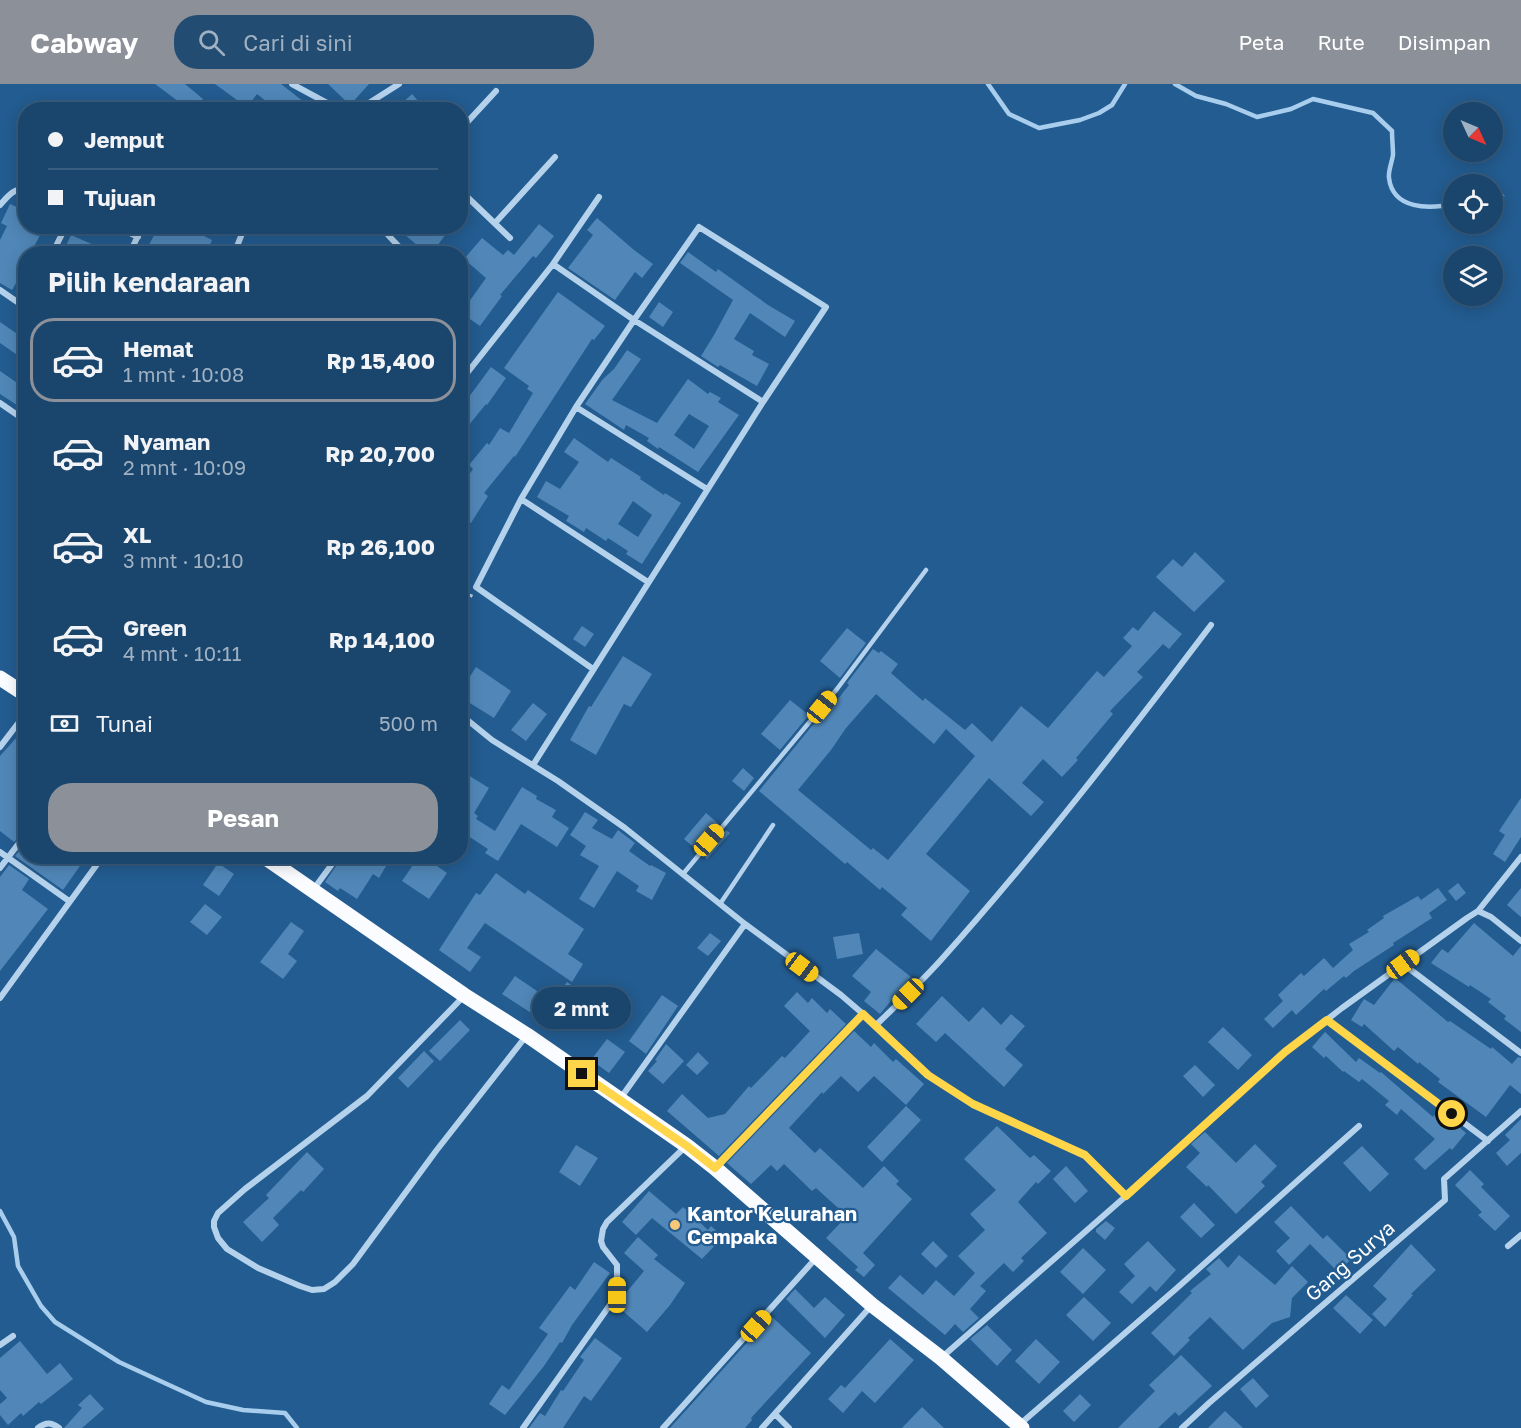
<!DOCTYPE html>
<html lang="id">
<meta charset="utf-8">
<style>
:root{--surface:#1a456c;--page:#234c72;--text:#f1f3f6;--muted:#9fb1c2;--line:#385d7f;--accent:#8c9099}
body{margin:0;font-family:"Golos Text",sans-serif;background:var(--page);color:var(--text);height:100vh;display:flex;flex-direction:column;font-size:22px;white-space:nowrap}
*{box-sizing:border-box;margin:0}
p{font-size:20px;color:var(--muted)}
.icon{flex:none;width:33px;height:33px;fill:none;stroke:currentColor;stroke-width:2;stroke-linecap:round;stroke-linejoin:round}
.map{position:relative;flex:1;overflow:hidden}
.side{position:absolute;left:18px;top:162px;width:450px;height:618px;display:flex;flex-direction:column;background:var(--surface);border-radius:24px;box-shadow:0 3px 15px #0003,0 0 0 2px var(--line)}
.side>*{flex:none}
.guide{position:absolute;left:18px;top:18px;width:450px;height:132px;border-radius:24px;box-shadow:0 3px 15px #0003,0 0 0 2px var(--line);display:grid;align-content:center;height:132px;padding:0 30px;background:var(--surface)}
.needle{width:39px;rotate:134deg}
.controls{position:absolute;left:1443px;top:18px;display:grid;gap:12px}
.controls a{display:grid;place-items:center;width:60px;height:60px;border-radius:50%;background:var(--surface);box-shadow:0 3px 15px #0003,0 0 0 2px var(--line);font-size:30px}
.end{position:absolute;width:27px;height:27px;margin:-14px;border:8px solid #ffd54a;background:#111;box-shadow:0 0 0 3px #111}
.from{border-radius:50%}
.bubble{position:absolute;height:42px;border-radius:21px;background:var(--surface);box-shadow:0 3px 15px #0003,0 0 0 2px var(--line);font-size:20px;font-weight:700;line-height:42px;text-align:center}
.car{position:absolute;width:18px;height:36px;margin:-18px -9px;border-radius:8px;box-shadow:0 0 4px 2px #0007;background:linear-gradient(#f5c518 24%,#345 0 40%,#f5c518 0 76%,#345 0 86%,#f5c518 0)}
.guide b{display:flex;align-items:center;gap:21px;height:57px;font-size:22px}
.guide b+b{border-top:2px solid var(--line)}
.guide i{width:15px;height:15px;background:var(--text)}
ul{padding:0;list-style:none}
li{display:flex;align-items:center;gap:18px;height:84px;margin:0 12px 9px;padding:0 18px;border:3px solid transparent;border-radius:24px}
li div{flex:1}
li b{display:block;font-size:22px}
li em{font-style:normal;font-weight:700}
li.active{border-color:var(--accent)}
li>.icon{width:54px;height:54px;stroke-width:1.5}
h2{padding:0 30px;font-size:27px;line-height:72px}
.pay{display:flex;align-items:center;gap:15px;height:66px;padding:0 30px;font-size:22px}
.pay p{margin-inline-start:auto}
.button{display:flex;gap:12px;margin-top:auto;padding:12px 30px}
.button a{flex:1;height:69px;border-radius:24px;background:var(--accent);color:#fff;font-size:24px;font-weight:700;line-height:69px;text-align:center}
header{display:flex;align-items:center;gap:36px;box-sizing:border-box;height:84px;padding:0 30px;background:var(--accent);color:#fff}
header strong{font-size:28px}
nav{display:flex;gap:33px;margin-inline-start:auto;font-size:21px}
.search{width:420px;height:54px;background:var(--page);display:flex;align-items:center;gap:15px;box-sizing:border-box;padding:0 21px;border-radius:24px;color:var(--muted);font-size:22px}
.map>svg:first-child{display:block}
</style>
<header>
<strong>Cabway</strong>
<div class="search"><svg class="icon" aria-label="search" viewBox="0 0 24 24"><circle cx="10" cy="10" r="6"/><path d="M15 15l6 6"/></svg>Cari di sini</div>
<nav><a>Peta</a><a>Rute</a><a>Disimpan</a></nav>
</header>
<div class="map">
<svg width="1521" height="1344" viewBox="0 0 1521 1344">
<rect width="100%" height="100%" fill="#235c90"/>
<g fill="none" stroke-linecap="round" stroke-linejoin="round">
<path stroke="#a9ceed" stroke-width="4.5" d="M988 0 1009 30 1039 44 1080 36 1099 29 1112 21 1125 0
M1175 0 1196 12 1226 20 1257 33 1291 25 1313 15 1373 29 1392 47C1392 55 1393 63 1393 71 1392 78 1388 87 1389 94 1393 126 1429 125 1454 120
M1492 114 1502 112
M0 1127 14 1153 18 1182 41 1222 55 1238 119 1278 206 1318 243 1326 285 1329 297 1344"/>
</g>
<path fill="#5087b8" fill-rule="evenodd" d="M155 0H185L203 15 194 26H190Z
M215 0H281L304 18 298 26H277L257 10 245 26H242L234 19 237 16Z
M328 0H369L350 21Z
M412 10 426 26H395Z
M10 120 26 127V142H45L30 170H26V182L12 206 0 199V156L7 142 1 139Z
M597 134 634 166 653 180 642 194 635 188 615 216 568 184 593 151 587 146Z
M539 140 554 152 536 174 533 172 500 211 502 212 480 242 461 229 486 194 464 175 482 154 503 171 508 166 514 171Z
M159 142H184L212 156 206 170H144Z
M395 142H452L437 162 445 170H427Z
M71 151 94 161 90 170H62Z
M688 168 716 188 718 185 768 221 795 237 785 253 750 229 734 255 754 267 752 271 769 280 757 302 720 281 718 283 701 272 714 251 733 216 680 179Z
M558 208 605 242 594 256 592 255 515 373 514 372 484 409 488 412 471 439 460 432V425L467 415 460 411V404L473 385 469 381 487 359 489 361 500 344 509 349 533 309 527 305 529 302 504 284Z
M659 218 673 228 663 243 649 233Z
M0 238 26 256V277L0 259Z
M627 266 641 275 612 316 657 339 688 295 708 310 710 308 721 314 718 318 739 331 698 388 659 363 658 365 647 357 649 354 626 341 624 346 585 320 603 295 614 285ZM689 330 709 342 694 365 674 351Z
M491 283 506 294 487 321 486 320 460 352V325Z
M0 287 26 305V327L0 310Z
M574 354 608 378 611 374 641 393 640 395 664 411 665 409 681 419 642 480 626 470 628 467 608 454 606 457 586 444 584 448 566 437 569 432 537 413 546 397 560 405 579 378 564 368ZM633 417 652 431 638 453 618 440Z
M1195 468 1225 497 1194 528 1156 493 1173 475 1182 483Z
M1154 527 1182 550 1169 565 1163 560 1137 588 1143 593 1110 627 1113 630 1076 674 1078 676 1062 693 1043 675 1022 699 1044 718 1031 732 989 694 926 770 970 807 931 857 901 831 907 824 882 803 880 806 847 778 845 780 759 707 816 637 819 639 849 601 847 599 873 565 879 569 881 567 898 580 891 589 923 617 925 614 965 646 972 639 992 658 1021 622 1048 644 1097 587 1104 593 1132 562 1123 554 1133 543 1138 547ZM876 610 934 660 946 645 975 672 888 776 873 764 871 766 798 706 831 666 846 644Z
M582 542 594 550 585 563 573 555Z
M847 544 866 559 840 594 820 577Z
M623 572 652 590 631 623 624 620 596 671 570 656 589 622 591 623Z
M476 583 511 607 494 634 460 613V608Z
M790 616 809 631 780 666 761 650Z
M533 619 547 630 526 657 511 646Z
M26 643V745L14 758 0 747V672Z
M743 684 754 694 744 707 732 697Z
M460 686 489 704 474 729 478 732 476 735 495 747 522 703 537 712 536 715 556 726 552 733 569 744 557 763 521 740 498 777 485 769 488 765 462 748 460 750Z
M1521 714V753L1505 778 1493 770 1505 751 1499 747Z
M585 728 598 736 592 744 612 755 618 746 635 759 629 767 650 782 651 781 666 789 652 816 636 807 639 802 617 787 594 824 579 815 599 782 580 771 586 762 570 751Z
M706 729 719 740 697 766 684 755Z
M726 746 730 749 707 775 704 772Z
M26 759V772H84L78 780 80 782 63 806 15 772Z
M343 772H392L379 794 373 790 357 815 340 804 338 807 325 798Z
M419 772H423L447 789 429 815 402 797Z
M218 779 234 790 219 812 203 801Z
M9 781 29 795 22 806 48 825 0 887V793Z
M496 789 525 810 528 806 584 845 568 870 583 880 572 898 485 839 467 864 481 873 470 888 439 866 476 809 480 811Z
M1458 799 1466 809 1456 817 1448 807Z
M1438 804 1447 816 1429 829 1432 834 1393 859 1394 861 1354 887 1346 894 1344 892 1326 907 1324 905 1296 931 1292 926 1273 944 1264 935 1283 917 1278 911 1301 889 1304 892 1324 874 1333 884 1353 866 1349 860 1369 848 1367 846 1384 834 1383 832 1418 812 1421 816Z
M1521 804V833L1507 821Z
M205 820 222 833 207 851 190 838Z
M291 838 304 847 288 870 297 877 283 895 260 878Z
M1474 839 1513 872 1521 862V948L1504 935 1506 932 1488 918 1491 915 1470 901 1469 903 1431 879 1442 865 1448 869Z
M710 849 721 857 708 872 697 864Z
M859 849 863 870 837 875 833 853Z
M876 865 911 893 880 930 864 917 871 908 852 892Z
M515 892 553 918 567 898 581 908 556 945 502 910Z
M1395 894 1448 938 1450 937 1491 965 1492 963 1512 980 1518 973 1521 974V1010L1510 1001 1486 1033 1438 998 1440 995 1419 978 1418 980 1398 963 1394 967 1364 940 1362 943 1351 936 1364 915 1374 921Z
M606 901 623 914 607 935 590 922Z
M797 908 808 919 812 914 827 929 830 925 846 940 719 1072 667 1027 682 1010 708 1034 725 1030 749 1002 751 1004 782 972 785 974 810 947 784 922Z
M662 911 678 922 646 970 629 957Z
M942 912 969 938 983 923 1001 941 1011 930 1025 942 1005 965 1023 981 1004 1003 945 949 936 958 916 940Z
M460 936 470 946 440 977 429 967Z
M1223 943 1252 971 1238 986 1208 958Z
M854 947 871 963 874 959 893 978 896 975 924 1000 906 1021 874 992 858 1008 841 992 823 1010 822 1008 789 1044 815 1069 820 1064 863 1104 884 1082 899 1097 896 1100 912 1115 863 1169 875 1181 864 1193 855 1186 858 1183 826 1154 847 1132 816 1104 812 1107 784 1080 777 1087 771 1081 751 1100 727 1079Z
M1325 948 1356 978 1359 974 1380 989 1381 988 1433 1033 1434 1031 1451 1043 1454 1039 1466 1049 1452 1066 1450 1064 1425 1086 1414 1075 1435 1055 1401 1025 1397 1031 1385 1021 1389 1017 1362 995 1359 998 1344 987 1343 988 1326 972 1324 974 1312 963Z
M607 955 625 968 609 989 591 976Z
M666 960 684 977 663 1000 648 987 657 977 655 976Z
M424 967 434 977 408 1004 398 994Z
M698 968 709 979 697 991 686 981Z
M1195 981 1215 1001 1203 1013 1183 992Z
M906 1022 921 1036 882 1078 867 1063Z
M1521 1035V1069L1507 1082 1496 1069 1510 1056 1505 1051Z
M997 1042 1030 1074 1034 1071 1051 1087 1038 1100 1036 1098 1018 1118 1047 1149 1021 1174 1024 1177 1013 1188 1004 1179 980 1202 986 1207 970 1225 979 1234 963 1248 955 1240 945 1251 888 1204 900 1191 923 1211 936 1196 954 1212 975 1189 958 1172 985 1146 970 1130 996 1106 964 1075Z
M1205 1048 1236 1079 1255 1060 1277 1082 1261 1098 1265 1102 1236 1130 1208 1101 1207 1103 1186 1083 1200 1069 1191 1060Z
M576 1061 598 1074 580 1102 559 1088Z
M1362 1062 1389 1090 1370 1108 1343 1079Z
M307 1068 324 1085 303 1108 301 1106 273 1134 279 1141 262 1158 243 1138 269 1114 266 1111Z
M1066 1082 1088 1107 1075 1119 1053 1095Z
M1470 1086 1484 1100 1481 1103 1510 1132 1495 1147 1478 1131 1482 1128 1455 1101Z
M649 1107 676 1130 683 1123 708 1146 711 1142 721 1151 718 1156 719 1157 702 1175 652 1134 636 1151 622 1138Z
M1194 1119 1215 1141 1201 1154 1180 1133Z
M1291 1122 1323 1155 1327 1151 1351 1175 1338 1188 1310 1160 1289 1181 1276 1167 1290 1154 1274 1138Z
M1106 1137 1115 1144 1105 1156 1096 1148V1145Z
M638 1153 658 1171 654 1175 685 1199 670 1221 647 1248 616 1221 644 1187 624 1169Z
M933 1157 948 1172 936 1184 921 1170Z
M1148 1157 1176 1186 1156 1208 1150 1202 1132 1220 1119 1208 1135 1192 1124 1180Z
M1411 1160 1436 1186 1411 1210 1413 1211 1385 1243 1372 1230 1387 1215 1373 1202Z
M1083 1164 1106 1186 1083 1210 1060 1188Z
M1239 1171 1275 1201 1292 1182 1308 1198 1292 1214 1290 1233 1272 1239 1243 1266 1210 1233 1188 1254 1190 1256 1174 1272 1151 1249 1192 1209 1190 1207 1211 1190 1206 1185 1219 1174 1228 1184Z
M594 1178 610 1189 572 1241 562 1259 560 1258 544 1282 505 1331 489 1320 502 1301 509 1306 520 1290 548 1250 539 1244 570 1202 575 1206Z
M795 1205 814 1224 825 1213 845 1231 825 1254 786 1215Z
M1346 1211 1373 1236 1360 1250 1333 1224Z
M1084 1213 1111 1239 1093 1257 1066 1231Z
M771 1232 811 1269 751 1334 752 1336 745 1344H670Z
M987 1241 1012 1266 997 1282 970 1255Z
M595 1254 622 1274 591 1317 584 1312 563 1344H529L540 1329 545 1332 561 1306 563 1307 584 1276 580 1273Z
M890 1255 914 1276 875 1319 862 1307 843 1329 828 1315 841 1301 845 1304Z
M1036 1255 1060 1278 1039 1300 1015 1277Z
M20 1257 47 1290 60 1279 73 1295 41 1320 39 1318 23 1332 21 1329 8 1341 0 1331V1320L7 1314 0 1306V1274Z
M1181 1271 1212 1302 1179 1332 1175 1328 1158 1344H1118L1155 1307 1149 1301Z
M1253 1294 1269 1312 1256 1324 1240 1305Z
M90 1310 104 1325 82 1344H64L82 1324 78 1321Z
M1080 1310 1091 1321 1074 1338 1063 1327Z
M922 1323 944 1344H902Z
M1225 1327 1243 1344H1208Z"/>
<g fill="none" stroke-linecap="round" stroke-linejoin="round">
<path stroke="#b5d2ec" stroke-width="3" stroke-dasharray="3 4.5" stroke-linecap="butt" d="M460 533 472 510"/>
<path stroke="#b5d2ec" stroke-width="4.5" d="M683 790 837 605 926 486
M720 820 773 741"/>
<path stroke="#b5d2ec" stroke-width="6" d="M292 0 340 26
M358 26 399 0
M460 46 496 7
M460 106 510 154
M0 121C8 112 13 105 26 104
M495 139 555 73
M116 142 138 153
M390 142 388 151 406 170
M52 170 66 142
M129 170 143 142
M234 170 245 142
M553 180 599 113
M0 206 26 224
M460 298 553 180 634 236 699 143 826 223 763 318
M0 319 26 337
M576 323 707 405
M521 415 648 498
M460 630 492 656 558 697 625 744 745 840 841 911 876 941 928 991 973 1020 1085 1071 1126 1112
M0 663 26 629
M533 681 763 318 634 236 576 323 521 415 476 503 593 585
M0 768 69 817
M0 784 26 750
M313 806 338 772
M1478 827 1521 773
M1403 880 1521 969
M464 912 367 1012 245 1105 218 1129 214 1137V1143L218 1154 227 1165 258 1184 300 1202 312 1206 324 1205 335 1198 353 1180 436 1067 527 951
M0 914 103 772
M1327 936 1488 1057
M876 941C898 920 920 899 940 877 1036 770 1124 656 1211 541
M620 1015 745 840
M715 1084 863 930
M1508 1162 1521 1151
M0 1261 13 1252
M941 1274 1126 1112 1285 968 1342 924 1467 834 1478 827 1491 833 1521 857
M775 1330 789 1344
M1019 1341 1177 1204 1359 1042
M38 1344C46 1338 51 1338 59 1344
M523 1344 617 1211V1181L603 1163 601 1157 603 1145 607 1138 685 1063
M663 1344 817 1173
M762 1344 872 1221
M1182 1344 1209 1319 1445 1116 1444 1095 1521 1027"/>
<path stroke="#fafcff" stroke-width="15" d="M0 594 26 611
M263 772 464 911 527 951 687 1062 715 1084 872 1221 941 1274 1022 1344"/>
</g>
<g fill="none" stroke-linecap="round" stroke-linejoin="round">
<path stroke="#ffd54a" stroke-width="8" d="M582 990 687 1062 715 1084 863 930 928 991 973 1020 1085 1071 1126 1112 1285 968 1327 936 1452 1030"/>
</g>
<circle fill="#f7c878" stroke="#235c90" stroke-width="2" cx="675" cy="1141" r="6"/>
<g text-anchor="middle" stroke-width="4.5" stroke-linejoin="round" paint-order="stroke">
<g font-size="20" font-weight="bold" fill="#fff" stroke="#235c90" text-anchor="start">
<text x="687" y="1137">Kantor Kelurahan<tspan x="687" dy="23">Cempaka</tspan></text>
</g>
<g font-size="20" fill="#fff" stroke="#235c90">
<text transform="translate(1350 1177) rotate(-41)" y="7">Gang Surya</text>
</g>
</g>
</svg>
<div class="controls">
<a><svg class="needle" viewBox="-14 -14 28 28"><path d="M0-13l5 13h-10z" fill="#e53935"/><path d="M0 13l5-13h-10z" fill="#9fb1c2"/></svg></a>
<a><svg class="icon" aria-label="locate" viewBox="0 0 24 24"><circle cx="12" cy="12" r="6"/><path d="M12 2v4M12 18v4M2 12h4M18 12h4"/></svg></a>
<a><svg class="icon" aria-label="layers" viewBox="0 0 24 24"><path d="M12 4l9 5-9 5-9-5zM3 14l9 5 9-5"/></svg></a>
</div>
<i class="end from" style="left:1452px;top:1030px"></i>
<i class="end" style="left:582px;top:990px"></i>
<div class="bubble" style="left:532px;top:903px;width:99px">2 mnt</div>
<i class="car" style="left:822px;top:623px;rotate:39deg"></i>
<i class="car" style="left:709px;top:756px;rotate:41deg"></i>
<i class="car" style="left:1403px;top:880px;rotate:54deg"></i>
<i class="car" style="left:802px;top:883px;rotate:127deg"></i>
<i class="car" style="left:908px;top:910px;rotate:225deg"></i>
<i class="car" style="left:617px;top:1211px;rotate:0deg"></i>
<i class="car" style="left:756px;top:1242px;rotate:42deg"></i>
<div class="guide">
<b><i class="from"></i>Jemput</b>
<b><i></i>Tujuan</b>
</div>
<section class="side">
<h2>Pilih kendaraan</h2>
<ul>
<li class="active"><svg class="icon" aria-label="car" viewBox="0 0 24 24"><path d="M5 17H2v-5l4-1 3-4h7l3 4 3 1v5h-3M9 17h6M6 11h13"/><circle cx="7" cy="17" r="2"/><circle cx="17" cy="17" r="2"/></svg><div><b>Hemat</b><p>1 mnt · 10:08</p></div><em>Rp 15,400</em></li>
<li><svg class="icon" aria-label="car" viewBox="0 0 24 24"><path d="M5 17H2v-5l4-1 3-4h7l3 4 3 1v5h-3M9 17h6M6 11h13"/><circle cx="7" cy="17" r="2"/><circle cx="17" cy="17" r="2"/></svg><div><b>Nyaman</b><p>2 mnt · 10:09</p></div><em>Rp 20,700</em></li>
<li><svg class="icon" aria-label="car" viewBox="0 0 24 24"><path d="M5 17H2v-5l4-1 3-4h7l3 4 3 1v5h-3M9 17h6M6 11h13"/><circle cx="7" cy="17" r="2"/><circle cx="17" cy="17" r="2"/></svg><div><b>XL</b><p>3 mnt · 10:10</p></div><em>Rp 26,100</em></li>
<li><svg class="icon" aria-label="car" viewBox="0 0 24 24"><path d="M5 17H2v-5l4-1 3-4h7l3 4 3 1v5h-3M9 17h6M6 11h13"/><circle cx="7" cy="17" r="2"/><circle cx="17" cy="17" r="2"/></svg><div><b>Green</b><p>4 mnt · 10:11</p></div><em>Rp 14,100</em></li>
</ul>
<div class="pay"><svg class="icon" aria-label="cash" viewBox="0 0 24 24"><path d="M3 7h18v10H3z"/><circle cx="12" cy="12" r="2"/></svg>Tunai<p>500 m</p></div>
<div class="button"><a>Pesan</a></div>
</section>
</div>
